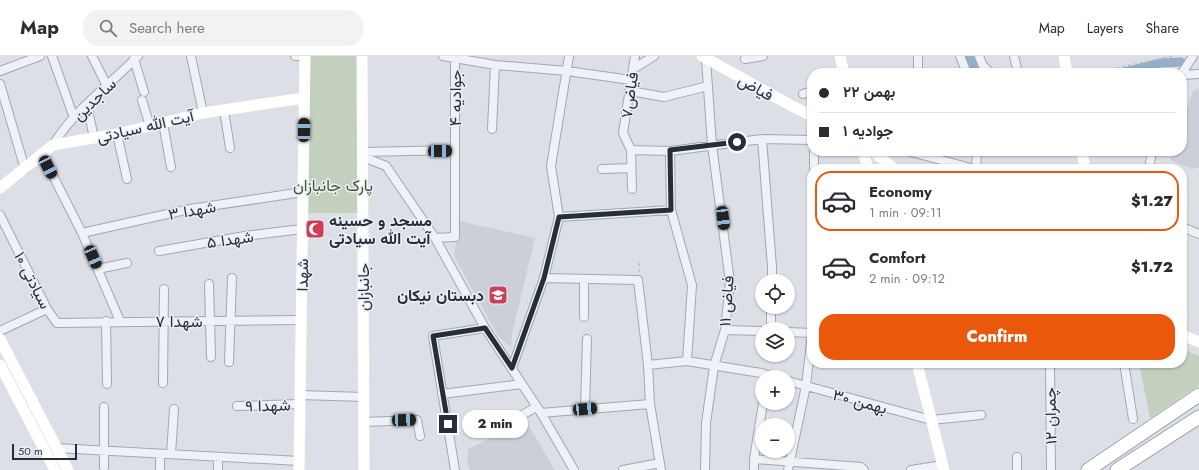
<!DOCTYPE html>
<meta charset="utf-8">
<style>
:root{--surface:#fff;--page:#f2f2f3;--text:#2b2b33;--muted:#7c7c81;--line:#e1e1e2;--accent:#ea580c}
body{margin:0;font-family:Jost,Vazirmatn,sans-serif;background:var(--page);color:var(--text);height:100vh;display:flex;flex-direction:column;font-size:15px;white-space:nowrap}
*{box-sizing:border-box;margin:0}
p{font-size:13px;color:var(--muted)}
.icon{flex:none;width:22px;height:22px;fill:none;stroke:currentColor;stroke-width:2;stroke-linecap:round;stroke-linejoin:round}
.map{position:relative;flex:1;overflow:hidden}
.side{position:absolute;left:807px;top:108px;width:380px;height:204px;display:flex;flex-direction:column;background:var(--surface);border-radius:16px;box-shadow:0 1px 3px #0004}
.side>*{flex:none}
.hud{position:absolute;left:807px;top:12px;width:380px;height:88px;border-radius:16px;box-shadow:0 1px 3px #0004;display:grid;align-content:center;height:88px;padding:0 12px;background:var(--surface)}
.tools{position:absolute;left:755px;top:218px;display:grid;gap:8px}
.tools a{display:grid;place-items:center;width:40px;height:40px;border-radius:50%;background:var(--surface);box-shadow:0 1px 3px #0004;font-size:20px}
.scale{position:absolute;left:12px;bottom:10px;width:65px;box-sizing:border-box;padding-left:4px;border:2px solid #262e3c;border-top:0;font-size:11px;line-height:14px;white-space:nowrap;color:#262e3c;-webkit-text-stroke:3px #ebeff4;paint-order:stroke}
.end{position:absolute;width:18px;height:18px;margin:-9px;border:5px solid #262e3c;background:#fff;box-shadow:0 0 0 2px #fff}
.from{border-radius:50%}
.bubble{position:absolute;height:28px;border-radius:14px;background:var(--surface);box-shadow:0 1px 3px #0004;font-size:13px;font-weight:800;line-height:28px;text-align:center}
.car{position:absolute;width:12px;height:24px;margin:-12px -6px;border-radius:5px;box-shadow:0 0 3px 1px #0007;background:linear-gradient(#222 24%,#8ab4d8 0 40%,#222 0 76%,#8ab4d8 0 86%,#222 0)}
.hud b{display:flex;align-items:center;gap:14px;height:38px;font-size:15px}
.hud b+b{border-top:1px solid var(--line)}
.hud i{width:10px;height:10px;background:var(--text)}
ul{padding:7px 0 0;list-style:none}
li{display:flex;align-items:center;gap:12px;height:60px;margin:0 8px 6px;padding:0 4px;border:2px solid transparent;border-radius:16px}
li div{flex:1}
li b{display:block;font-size:15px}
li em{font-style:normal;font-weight:800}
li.selected{border-color:var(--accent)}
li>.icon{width:36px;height:36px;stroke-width:1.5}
.cta{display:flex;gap:8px;margin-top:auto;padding:8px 12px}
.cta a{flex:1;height:46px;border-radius:16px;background:var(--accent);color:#fff;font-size:16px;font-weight:800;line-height:46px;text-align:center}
header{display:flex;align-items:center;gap:24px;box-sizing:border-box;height:56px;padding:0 20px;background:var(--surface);border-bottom:1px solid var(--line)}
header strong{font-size:19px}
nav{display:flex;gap:22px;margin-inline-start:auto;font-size:14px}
.search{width:280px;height:36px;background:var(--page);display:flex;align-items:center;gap:10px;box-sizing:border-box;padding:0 14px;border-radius:16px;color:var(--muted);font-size:15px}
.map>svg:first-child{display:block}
</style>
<header>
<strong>Map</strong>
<div class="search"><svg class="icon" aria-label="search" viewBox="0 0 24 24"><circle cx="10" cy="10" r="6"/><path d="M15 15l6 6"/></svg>Search here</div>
<nav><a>Map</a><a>Layers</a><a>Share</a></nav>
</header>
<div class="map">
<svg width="1199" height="414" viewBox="0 0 1199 414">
<rect width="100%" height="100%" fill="#dce0e6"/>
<path fill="#cacfd8" d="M1199 33V111L1193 113 1170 104 1173 95H1182V68L1193 35Z
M459 165 535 182 512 278 511 291 498 280 454 200Z
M526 365 555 414H470L467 408 468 393Z"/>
<path fill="#c2d0bd" d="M308 0H358L361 157H304Z
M1182 293 1199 300V329L1150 362 1139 307H1182Z"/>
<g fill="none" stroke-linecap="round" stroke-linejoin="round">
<path stroke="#96aec7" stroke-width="9" d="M970 0 976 17
M1120 17 1160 7 1181 6"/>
<g stroke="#a2a7b0" stroke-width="10">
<path id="street" d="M52 0 74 62
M92 0 107 30
M191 0 203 57
M295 0H305
M443 0 495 9 567 15 631 24
M918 0V17
M960 0 967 17
M979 0 983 10 991 17
M1014 0 1018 17
M134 3 144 36
M745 3 763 0
M633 13 654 0
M0 15 40 0
M1182 17 1193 0
M1182 19 1199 18
M0 28 25 113
M630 35 664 41 708 30
M803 38 812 35
M142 44 150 70
M87 49 94 82
M224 54 230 92
M163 67 171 111
M492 73 495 9
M117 78 127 123
M762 83 772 211V225
M53 89C74 54 110 29 138 0
M631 94 670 95 762 83 812 84
M670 95 671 154 692 229 687 305
M907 95 975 113
M363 96 455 94
M42 98 82 177 120 265
M363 101 386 110 435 182 485 272 541 357 574 414
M602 113 631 112
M814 113V95
M976 113 977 95
M1149 113 1152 95
M632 133 631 94 623 77 635 0
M0 159 47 253 57 267 301 264
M559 161 671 154
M1182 171 1199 178
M82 177 190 153 303 136
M435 182 455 181V2
M159 195 245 180 302 173
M98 213 127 207
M544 222 638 224 648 309 650 348 661 414
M209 228 211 301
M584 261V223
M106 265 107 328
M771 273V251
M725 274 762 275
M0 275 47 253
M788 276 812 277
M229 306 232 222
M1050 307 1051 414
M1124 307 1133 363
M648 309 687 305 761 317 775 321
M512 312 544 222 559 161 551 110 569 0
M788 325 931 364 981 359
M163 327 164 233
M442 338 522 328
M300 339 364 341
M237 350 300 348
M585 353 587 283
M541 357 650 348
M364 366 417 364 420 380
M491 377 536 351
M56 392 299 405
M171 398 174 353
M754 403 861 411 864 414
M104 411V351
M160 414V398
M218 414V401
M455 414 433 280 485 272
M623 414 660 407
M705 414 706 367 714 310 725 274 730 226 712 89 706 3
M754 414V403L763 347
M788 414 806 330 812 277
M911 414 943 409
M1017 414V401"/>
</g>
<g stroke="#9ba4b2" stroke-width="15">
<path id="primary" d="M1088 414 1199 339
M1117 414 1199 361"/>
</g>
<path stroke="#babec5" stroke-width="1.5" stroke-dasharray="3 3" stroke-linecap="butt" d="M1093 17 1173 0
M639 216V204"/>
<use href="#street" stroke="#eef1f5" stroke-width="8"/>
<path stroke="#fff" stroke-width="11" d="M362 0 364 414
M702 0 792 50 812 60
M840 0 844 17
M1064 0 1067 17
M863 95 868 113
M873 95 894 113
M1082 95 1085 113
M0 132 53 89 117 78 203 57 304 42
M1182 279 1199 286
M0 283 68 414
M917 307 944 414
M0 309 55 414
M299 414 305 0"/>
<use href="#primary" stroke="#fff" stroke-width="13"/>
</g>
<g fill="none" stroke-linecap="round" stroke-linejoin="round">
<path stroke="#262e3c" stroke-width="5" d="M448 368 433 280 485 272 512 312 544 222 559 161 671 154 670 94 737 86"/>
</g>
<defs>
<g id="mosque-square" transform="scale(1)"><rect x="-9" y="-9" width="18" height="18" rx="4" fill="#cd3f56" stroke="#ebeff4"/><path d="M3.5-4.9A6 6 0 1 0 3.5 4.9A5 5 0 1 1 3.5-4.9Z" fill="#fff"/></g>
<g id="school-square" transform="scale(1)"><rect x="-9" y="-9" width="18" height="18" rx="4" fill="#cd3f56" stroke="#ebeff4"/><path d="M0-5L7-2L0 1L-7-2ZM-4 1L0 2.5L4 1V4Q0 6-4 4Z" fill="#fff"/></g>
</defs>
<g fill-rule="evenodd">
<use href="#mosque-square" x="315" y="173"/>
<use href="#school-square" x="498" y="239"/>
</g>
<g text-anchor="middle" stroke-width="3" stroke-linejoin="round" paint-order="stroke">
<g font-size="16" fill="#262e3c" stroke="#ebeff4">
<text transform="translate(756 31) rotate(29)" y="6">فیاض</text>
<text transform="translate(629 39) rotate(-82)" y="6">فیاض۷</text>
<text transform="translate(455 42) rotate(-90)" y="6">جوادیه ۴</text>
<text transform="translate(94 43) rotate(-44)" y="6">ساجدین</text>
<text transform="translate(145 70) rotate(-13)" y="6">آیت الله سیادتی</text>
<text transform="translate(192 154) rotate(-10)" y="6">شهدا ۳</text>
<text transform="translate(230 183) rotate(-8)" y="6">شهدا ۵</text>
<text transform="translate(302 219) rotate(-89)" y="6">شهدا</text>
<text transform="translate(33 224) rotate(63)" y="6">سیادتی ۱۰</text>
<text transform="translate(363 231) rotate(-90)" y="6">جانبازان</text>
<text transform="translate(726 245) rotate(-86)" y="6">فیاض ۱۱</text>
<text x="179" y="271">شهدا ۷</text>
<text transform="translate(860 345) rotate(15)" y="6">بهمن ۳۰</text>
<text transform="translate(268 349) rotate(-2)" y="6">شهدا ۹</text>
<text transform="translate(1050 360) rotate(-91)" y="6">چمران ۱۲</text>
</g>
<g font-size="16" fill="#3a5833" stroke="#ebeff4">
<text x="333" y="135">پارک جانبازان</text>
</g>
<g font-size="16" font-weight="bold" fill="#262e3c" stroke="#ebeff4" text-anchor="start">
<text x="329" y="170">مسجد و حسینه<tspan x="329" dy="18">آیت الله سیادتی</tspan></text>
<text x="484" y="245" text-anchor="end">دبستان نیکان</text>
</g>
</g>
</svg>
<div class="tools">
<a><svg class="icon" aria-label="locate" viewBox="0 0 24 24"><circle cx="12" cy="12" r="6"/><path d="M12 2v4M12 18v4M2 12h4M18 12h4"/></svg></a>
<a><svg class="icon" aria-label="layers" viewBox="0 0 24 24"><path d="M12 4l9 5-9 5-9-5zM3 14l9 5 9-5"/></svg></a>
<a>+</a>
<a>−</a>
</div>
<div class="scale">50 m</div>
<i class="end from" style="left:737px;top:86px"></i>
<i class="end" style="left:448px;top:368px"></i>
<div class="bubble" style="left:462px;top:354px;width:66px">2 min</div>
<i class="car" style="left:304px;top:74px;rotate:1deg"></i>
<i class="car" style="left:440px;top:95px;rotate:89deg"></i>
<i class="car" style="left:48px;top:111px;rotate:153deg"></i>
<i class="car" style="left:723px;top:162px;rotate:173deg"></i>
<i class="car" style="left:93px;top:201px;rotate:157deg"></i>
<i class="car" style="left:585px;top:353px;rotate:85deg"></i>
<i class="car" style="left:404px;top:364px;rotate:88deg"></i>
<div class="hud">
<b><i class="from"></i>بهمن ۲۲</b>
<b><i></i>جوادیه ۱</b>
</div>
<section class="side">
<ul>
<li class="selected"><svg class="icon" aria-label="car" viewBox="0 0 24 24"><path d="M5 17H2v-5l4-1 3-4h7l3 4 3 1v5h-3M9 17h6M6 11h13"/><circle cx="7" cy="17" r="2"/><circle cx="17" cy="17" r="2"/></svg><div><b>Economy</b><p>1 min · 09:11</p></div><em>$1.27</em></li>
<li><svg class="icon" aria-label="car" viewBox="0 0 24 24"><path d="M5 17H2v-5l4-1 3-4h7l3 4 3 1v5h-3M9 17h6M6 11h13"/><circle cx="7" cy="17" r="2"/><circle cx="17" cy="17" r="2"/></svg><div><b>Comfort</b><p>2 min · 09:12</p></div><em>$1.72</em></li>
</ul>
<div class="cta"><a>Confirm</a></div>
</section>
</div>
